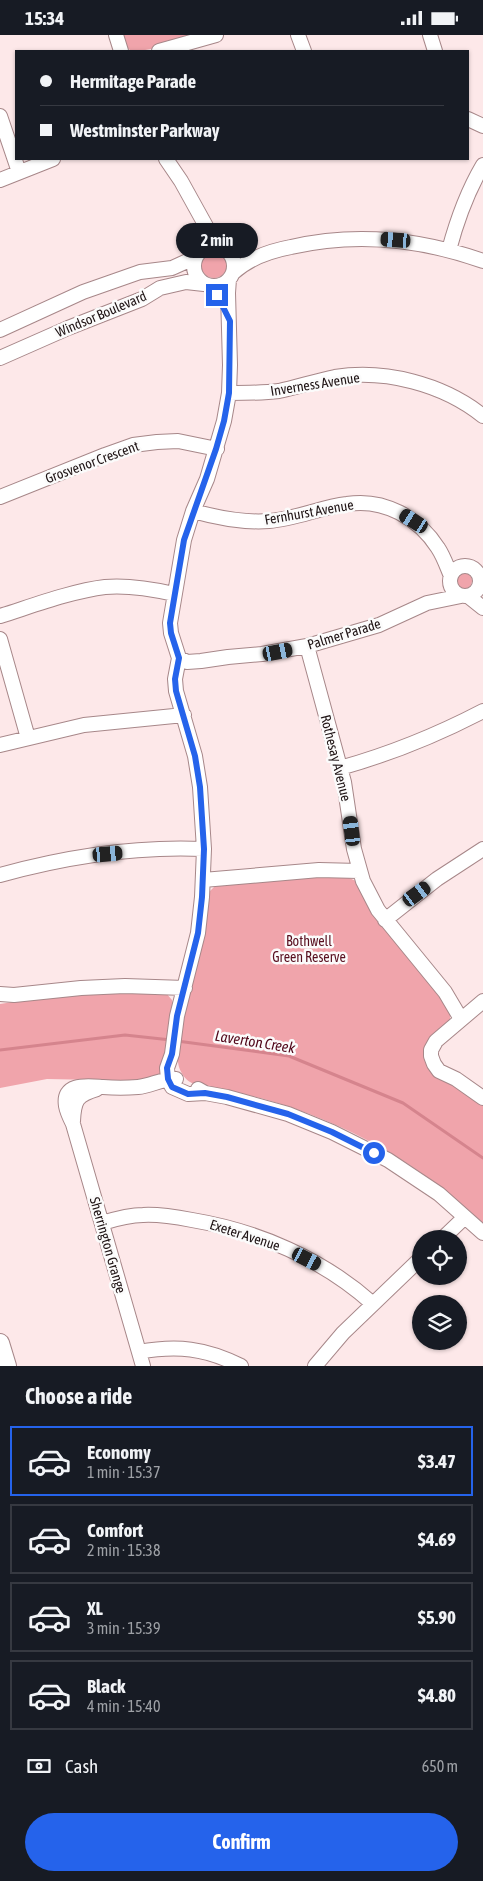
<!DOCTYPE html>
<meta charset="utf-8">
<style>
:root{--surface:#171b24;--page:#20242c;--text:#f1f3f6;--muted:#9ea1a6;--line:#363941;--accent:#2563eb}
body{margin:0;font-family:"Asap Condensed",sans-serif;background:var(--page);color:var(--text);height:100vh;display:flex;flex-direction:column;font-size:19px;white-space:nowrap}
*{box-sizing:border-box;margin:0}
p{font-size:16px;color:var(--muted)}
.icon{flex:none;width:28px;height:28px;fill:none;stroke:currentColor;stroke-width:2;stroke-linecap:round;stroke-linejoin:round}
.map{position:relative;height:1331px;overflow:hidden}
.details{display:flex;flex-direction:column;background:var(--surface);flex:1}
.details>*{flex:none}
.hud{position:absolute;left:15px;top:15px;width:454px;height:110px;border-radius:0px;box-shadow:0 1px 4px #0004;display:grid;align-content:center;height:110px;padding:0 25px;background:var(--surface)}
.tools{position:absolute;left:412px;top:1195px;display:grid;gap:10px}
.tools a{display:grid;place-items:center;width:55px;height:55px;border-radius:50%;background:var(--surface);box-shadow:0 1px 4px #0004;font-size:25px}
.end{position:absolute;width:22px;height:22px;margin:-11px;border:6px solid #2563eb;background:#fff;box-shadow:0 0 0 2px #fff}
.from{border-radius:50%}
.bubble{position:absolute;height:35px;border-radius:18px;background:var(--surface);box-shadow:0 1px 4px #0004;font-size:16px;font-weight:700;line-height:35px;text-align:center}
.car{position:absolute;width:15px;height:30px;margin:-15px -8px;border-radius:6px;box-shadow:0 0 4px 1px #0007;background:linear-gradient(#222 24%,#8ab4d8 0 40%,#222 0 76%,#8ab4d8 0 86%,#222 0)}
.hud b{display:flex;align-items:center;gap:18px;height:48px;font-size:19px}
.hud b+b{border-top:1px solid var(--line)}
.hud i{width:12px;height:12px;background:var(--text)}
ul{padding:0;list-style:none}
li{display:flex;align-items:center;gap:15px;height:70px;margin:0 10px 8px;padding:0 15px;border:2px solid var(--line);border-radius:0px}
li div{flex:1}
li b{display:block;font-size:19px}
li em{font-style:normal;font-weight:700}
li.current{border-color:var(--accent)}
li>.icon{width:45px;height:45px;stroke-width:1.5}
h2{padding:0 25px;font-size:22px;line-height:60px}
.pay{display:flex;align-items:center;gap:12px;height:55px;padding:0 25px;font-size:19px}
.pay p{margin-inline-start:auto}
.cta{display:flex;gap:10px;margin-top:auto;padding:10px 25px}
.cta a{flex:1;height:58px;border-radius:30px;background:var(--accent);color:#fff;font-size:20px;font-weight:700;line-height:58px;text-align:center}
.status{display:flex;justify-content:space-between;align-items:center;height:35px;padding:0 25px;background:var(--surface);direction:ltr}
.status svg{height:14px;fill:currentColor}
.map>svg:first-child{display:block}
</style>
<div class="status"><b>15:34</b><svg viewBox="0 0 49 12"><path d="M0 12V9h3v3zM5 12V6h3v6zM10 12V3h3v9zM15 12V0h3v12zM26 1h20v11H26zM47 4h2v5h-2z"/></svg></div>
<div class="map">
<svg width="483" height="1331" viewBox="0 0 483 1331">
<rect width="100%" height="100%" fill="#fde8e9"/>
<path fill="#f0a4ab" d="M122 0H198C186 3 142 19 132 16 126 14 124 6 122 0Z
M201 230a13 13 0 1 1 26 0a13 13 0 1 1-26 0Z
M456 546a8 8 0 1 1 16 0a8 8 0 1 1-16 0Z
M322 840 347 842 356 846 435 953 450 976V986L432 1006 434 1037 483 1070V1188C422 1130 346 1087 264 1064 249 1060 235 1057 220 1054 211 1052 198 1052 190 1047 185 1044 181 1038 179 1032 172 1007 193 948 199 921 204 900 206 879 209 857L215 851 222 849Z
M68 958H166L172 965 173 969 167 1001 165 1031 162 1039 147 1046 47 1044 0 1053V969Z"/>
<g fill="none" stroke-linecap="round" stroke-linejoin="round">
<path stroke="#d5848d" stroke-width="3" d="M177 1006 289 1021 403 1068 483 1123
M0 1015 125 1000 171 1005"/>
<g stroke="#a78789" stroke-width="16">
<path id="minor" d="M116 0 121 16
M298 0 304 16
M430 0 435 16
M159 16 216 0
M0 81 19 137
M468 84 483 91
M166 124 181 146 212 202 222 212
M0 145 53 124
M194 231a20 20 0 1 1 40 0a20 20 0 1 1-40 0Z
M449 215C457 185 467 157 483 130
M233 238C249 223 270 216 291 212 356 197 421 204 483 226
M0 295 83 257 140 237 172 233 194 223
M0 323 68 293 142 264 160 253 186 247 204 249
M229 358C245 358 263 358 279 356 297 352 316 346 335 342 385 334 443 349 483 381
M0 462 105 420 133 410 157 407 178 406 217 414
M193 476C218 483 243 488 269 486 296 484 321 472 347 469 384 463 419 483 438 513 444 522 447 532 451 541
M450 546a15 15 0 1 1 30 0a15 15 0 1 1-30 0Z
M468 561 483 573
M0 581C32 571 72 556 105 552 128 550 152 554 174 559
M0 604 28 703
M307 611 344 747 354 814 363 846 378 875 445 957 461 984
M179 623 187 627 201 626 228 622 262 619 307 611 379 590 427 568 461 561
M0 710 84 690 184 680
M340 733C390 719 437 700 483 676
M0 840C65 822 136 811 204 814
M203 845 319 835 359 836
M385 885 437 844 483 814
M0 959 14 960 81 953 125 951 185 953
M483 966 436 1006 431 1015V1021L434 1029 439 1036 456 1044 483 1063
M198 1054 205 1058 227 1062 288 1079 332 1097 388 1125 439 1159 483 1198
M205 1058 188 1059 172 1052 168 1044 167 1033 172 1019 177 981 198 898 202 862 204 814 200 752 195 721 176 656 175 644 179 623 171 598 170 588 184 505 193 476 207 444 224 386 229 358 230 330 228 258 229 244
M73 1086C74 1065 77 1060 97 1054
M102 1188C115 1184 129 1180 143 1180 159 1179 176 1182 192 1185 258 1196 323 1224 373 1269
M442 1204 465 1182
M139 1317C177 1310 205 1313 241 1331
M143 1331 73 1089C70 1083 67 1077 66 1071 62 1047 88 1051 103 1052 114 1053 127 1053 138 1052 151 1051 163 1043 176 1044
M315 1331 343 1298 421 1223"/>
</g>
<g stroke="#a78789" stroke-width="20">
<path id="major" d="M0 1308 7 1331"/>
</g>
<use href="#minor" stroke="#fff" stroke-width="14"/>
<use href="#major" stroke="#fff" stroke-width="18"/>
</g>
<g fill="none" stroke-linecap="round" stroke-linejoin="round">
<path stroke="#2563eb" stroke-width="6" d="M217 260 230 286 229 358 224 386 216 414 184 505 170 588 171 598 179 623 175 644 176 656 195 721 200 752 204 814 202 862 198 898 177 981 172 1019 167 1033 168 1044 172 1052 188 1059 205 1058 227 1062 288 1079 332 1097 374 1118"/>
</g>
<g text-anchor="middle" stroke-width="5" stroke-linejoin="round" paint-order="stroke">
<g font-size="14" fill="#1e1314" stroke="#fbfbfb">
<text transform="translate(101 279) rotate(-23)" y="5">Windsor Boulevard</text>
<text transform="translate(315 349) rotate(-9)" y="5">Inverness Avenue</text>
<text transform="translate(92 427) rotate(-20)" y="5">Grosvenor Crescent</text>
<text transform="translate(309 477) rotate(-10)" y="5">Fernhurst Avenue</text>
<text transform="translate(344 599) rotate(-17)" y="5">Palmer Parade</text>
<text transform="translate(336 723) rotate(76)" y="5">Rothesay Avenue</text>
<text transform="translate(245 1200) rotate(18)" y="5">Exeter Avenue</text>
<text transform="translate(108 1210) rotate(74)" y="5">Sherrington Grange</text>
</g>
<g font-size="14" fill="#591020" stroke="#fbfbfb">
<text x="309" y="911">Bothwell<tspan x="309" dy="16">Green Reserve</tspan></text>
</g>
<g font-size="15" font-style="italic" fill="#51071a" stroke="#fbfbfb">
<text transform="translate(255 1007) rotate(9)" y="5">Laverton Creek</text>
</g>
</g>
</svg>
<div class="tools">
<a><svg class="icon" aria-label="locate" viewBox="0 0 24 24"><circle cx="12" cy="12" r="6"/><path d="M12 2v4M12 18v4M2 12h4M18 12h4"/></svg></a>
<a><svg class="icon" aria-label="layers" viewBox="0 0 24 24"><path d="M12 4l9 5-9 5-9-5zM3 14l9 5 9-5"/></svg></a>
</div>
<i class="end from" style="left:374px;top:1118px"></i>
<i class="end" style="left:217px;top:260px"></i>
<div class="bubble" style="left:176px;top:188px;width:82px">2 min</div>
<i class="car" style="left:396px;top:205px;rotate:274deg"></i>
<i class="car" style="left:414px;top:486px;rotate:302deg"></i>
<i class="car" style="left:278px;top:617px;rotate:79deg"></i>
<i class="car" style="left:352px;top:796px;rotate:353deg"></i>
<i class="car" style="left:108px;top:819px;rotate:85deg"></i>
<i class="car" style="left:417px;top:859px;rotate:54deg"></i>
<i class="car" style="left:307px;top:1224px;rotate:117deg"></i>
<div class="hud">
<b><i class="from"></i>Hermitage Parade</b>
<b><i></i>Westminster Parkway</b>
</div>
</div>
<section class="details">
<h2>Choose a ride</h2>
<ul>
<li class="current"><svg class="icon" aria-label="car" viewBox="0 0 24 24"><path d="M5 17H2v-5l4-1 3-4h7l3 4 3 1v5h-3M9 17h6M6 11h13"/><circle cx="7" cy="17" r="2"/><circle cx="17" cy="17" r="2"/></svg><div><b>Economy</b><p>1 min · 15:37</p></div><em>$3.47</em></li>
<li><svg class="icon" aria-label="car" viewBox="0 0 24 24"><path d="M5 17H2v-5l4-1 3-4h7l3 4 3 1v5h-3M9 17h6M6 11h13"/><circle cx="7" cy="17" r="2"/><circle cx="17" cy="17" r="2"/></svg><div><b>Comfort</b><p>2 min · 15:38</p></div><em>$4.69</em></li>
<li><svg class="icon" aria-label="car" viewBox="0 0 24 24"><path d="M5 17H2v-5l4-1 3-4h7l3 4 3 1v5h-3M9 17h6M6 11h13"/><circle cx="7" cy="17" r="2"/><circle cx="17" cy="17" r="2"/></svg><div><b>XL</b><p>3 min · 15:39</p></div><em>$5.90</em></li>
<li><svg class="icon" aria-label="car" viewBox="0 0 24 24"><path d="M5 17H2v-5l4-1 3-4h7l3 4 3 1v5h-3M9 17h6M6 11h13"/><circle cx="7" cy="17" r="2"/><circle cx="17" cy="17" r="2"/></svg><div><b>Black</b><p>4 min · 15:40</p></div><em>$4.80</em></li>
</ul>
<div class="pay"><svg class="icon" aria-label="cash" viewBox="0 0 24 24"><path d="M3 7h18v10H3z"/><circle cx="12" cy="12" r="2"/></svg>Cash<p>650 m</p></div>
<div class="cta"><a>Confirm</a></div>
</section>
